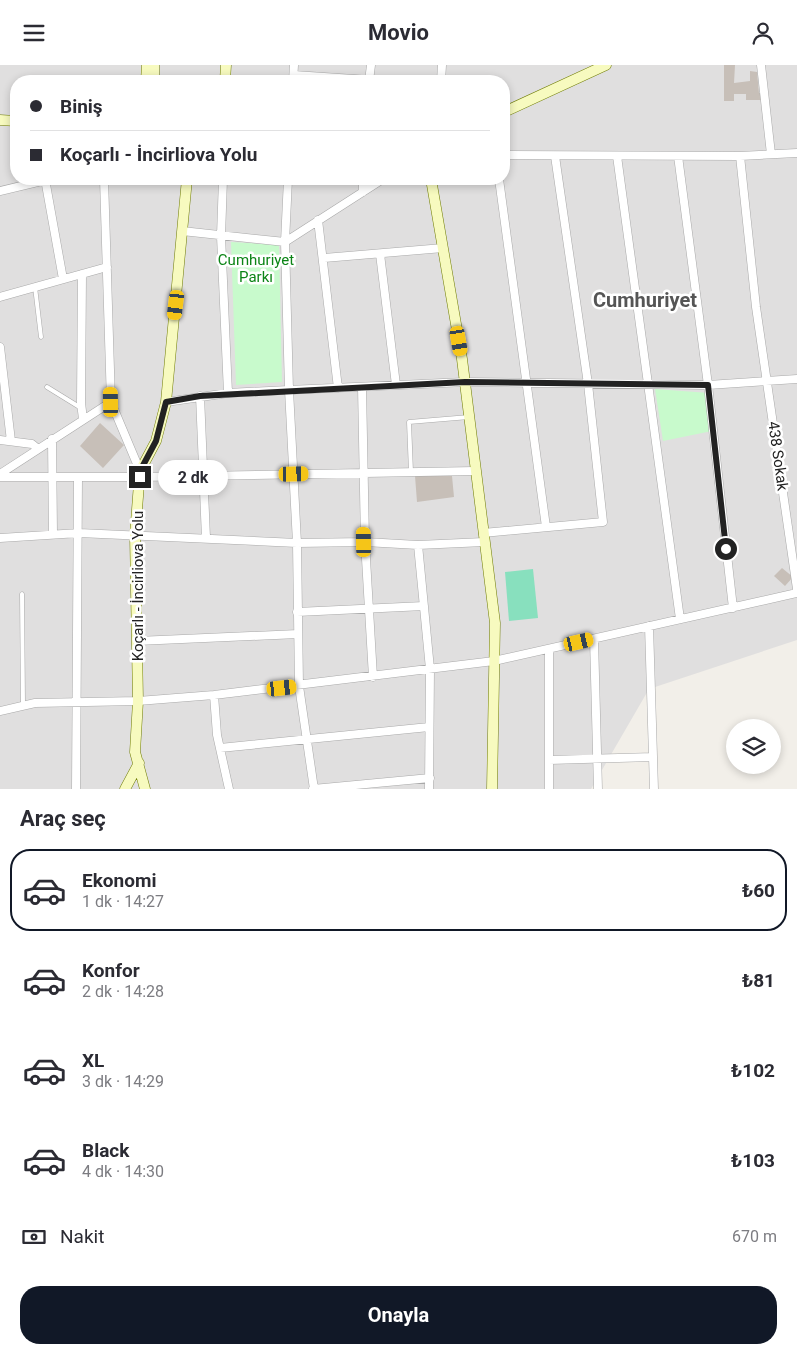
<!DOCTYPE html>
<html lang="tr">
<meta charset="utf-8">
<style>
:root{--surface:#fff;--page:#f7f7f7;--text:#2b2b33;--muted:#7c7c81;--line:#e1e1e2;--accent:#111827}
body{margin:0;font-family:Roboto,sans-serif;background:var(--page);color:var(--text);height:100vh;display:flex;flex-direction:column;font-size:19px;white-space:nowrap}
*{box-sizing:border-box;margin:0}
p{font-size:16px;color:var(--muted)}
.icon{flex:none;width:28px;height:28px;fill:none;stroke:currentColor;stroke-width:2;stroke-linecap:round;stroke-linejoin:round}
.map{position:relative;height:724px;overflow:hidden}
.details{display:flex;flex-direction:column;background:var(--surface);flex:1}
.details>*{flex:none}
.hud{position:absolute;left:10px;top:10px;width:500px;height:110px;border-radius:20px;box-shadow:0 2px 8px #0003;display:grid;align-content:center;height:110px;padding:0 20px;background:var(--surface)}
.buttons{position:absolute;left:726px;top:654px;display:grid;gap:10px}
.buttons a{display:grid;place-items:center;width:55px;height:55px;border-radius:50%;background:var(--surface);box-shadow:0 2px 8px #0003;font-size:25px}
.end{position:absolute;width:22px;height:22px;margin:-11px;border:6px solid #222;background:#fff;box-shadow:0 0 0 2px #fff}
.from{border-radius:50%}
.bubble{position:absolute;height:35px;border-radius:18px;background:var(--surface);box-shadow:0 2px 8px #0003;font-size:16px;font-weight:700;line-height:35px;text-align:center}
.car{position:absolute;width:15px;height:30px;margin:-15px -8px;border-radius:6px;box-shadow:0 0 4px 1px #0007;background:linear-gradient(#f5c518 24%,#345 0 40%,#f5c518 0 76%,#345 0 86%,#f5c518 0)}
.hud b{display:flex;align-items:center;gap:18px;height:48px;font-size:19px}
.hud b+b{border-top:1px solid var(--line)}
.hud i{width:12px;height:12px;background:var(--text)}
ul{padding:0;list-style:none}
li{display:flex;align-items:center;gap:15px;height:82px;margin:0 10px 8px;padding:0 10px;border:2px solid transparent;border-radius:20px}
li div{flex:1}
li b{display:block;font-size:19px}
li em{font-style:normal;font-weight:700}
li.current{border-color:var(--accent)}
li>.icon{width:45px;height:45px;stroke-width:1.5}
h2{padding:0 20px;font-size:22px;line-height:60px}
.pay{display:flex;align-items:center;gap:12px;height:55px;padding:0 20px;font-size:19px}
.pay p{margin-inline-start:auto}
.primary-button{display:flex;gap:10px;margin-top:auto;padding:10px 20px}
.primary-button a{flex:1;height:58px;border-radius:20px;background:var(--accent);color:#fff;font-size:20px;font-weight:700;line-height:58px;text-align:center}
header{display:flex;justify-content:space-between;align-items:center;height:65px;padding:0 20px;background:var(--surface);font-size:22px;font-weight:700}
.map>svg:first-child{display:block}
</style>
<header><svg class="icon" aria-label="menu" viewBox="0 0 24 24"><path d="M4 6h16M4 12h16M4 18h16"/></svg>Movio<svg class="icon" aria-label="person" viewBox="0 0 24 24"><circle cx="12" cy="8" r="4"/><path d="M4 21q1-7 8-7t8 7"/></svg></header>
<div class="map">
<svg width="797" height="724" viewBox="0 0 797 724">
<rect width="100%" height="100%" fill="#f2efe9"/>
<path fill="#e0dfdf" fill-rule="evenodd" d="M0 0H797V575L649 624 591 724H0ZM16 16H504V114H16Z"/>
<path fill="#c8facc" d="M231 177 279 180 282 317 236 320Z
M655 324 709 328 712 366 663 376Z"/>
<path fill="#88e0be" d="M533 504 538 553 509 556 505 507Z"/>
<path fill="#c7bfb8" d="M724 0H735L734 18 750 16V6L757 7 759 28H762L763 35H746V29H734V36H724Z
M100 358 124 380 103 403 80 381Z
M415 411H452L454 432 417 437Z
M782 503 793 512 785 521 774 511Z"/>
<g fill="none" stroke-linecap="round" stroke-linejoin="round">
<g stroke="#a9a9a9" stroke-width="5">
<path id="lane" d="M35 222 41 272
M47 322 81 343
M411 407 409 357 469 352
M22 529 23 639"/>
</g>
<g stroke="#a9a9a9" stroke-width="9">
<path id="street" d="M761 0 771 89
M294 10 369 15
M293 16 294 0
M369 16 371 0
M441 16 442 0
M504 90 740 91 797 88
M617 91 680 554
M678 91 708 320 733 543
M740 91 756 242 797 524
M45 114 63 214
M104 114 111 337 140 406
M223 114 221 171 228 328
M288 114 285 177 289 325 465 317 708 320 797 314
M499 114 546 462
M0 126 46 115
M363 127V114
M318 155 338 323
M182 166 285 177 383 114
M380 189 396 320
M324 193 443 183
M82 209 81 338 83 354
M0 232 107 202
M0 282 11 376
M362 322 365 477 373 612
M200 331 206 473
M166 337 228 328 289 325 297 478 299 621 314 724
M52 374 53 469
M0 375 32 379 37 383
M0 409 111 337
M0 412H140L475 406
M483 468 603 457 588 319 555 91
M0 473 79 468 297 478 365 477 418 480 484 477
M418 480 430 604 429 724
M297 547 424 541
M649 561 654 724
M594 574 598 724
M137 576 298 569
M214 630 217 670 229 724
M0 646 35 638 138 636 214 630 494 596 797 528
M220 683 429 662
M549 695 653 692
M76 724 78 412
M313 724 430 713
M549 724V584"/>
</g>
<g stroke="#707d05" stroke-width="11">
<path id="secondary" d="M146 16 147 0
M154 16V0
M225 16 226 0
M504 47 606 0
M0 55 16 56
M431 114 462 294 495 558 492 724
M125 724 139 698
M145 724 135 687 138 636 135 470 140 406 156 376 166 337 187 114"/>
</g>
<use href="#lane" stroke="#fff" stroke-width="4"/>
<use href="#street" stroke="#fff" stroke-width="8"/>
<use href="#secondary" stroke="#f7fabf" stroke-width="10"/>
</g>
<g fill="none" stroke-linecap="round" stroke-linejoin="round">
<path stroke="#222" stroke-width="6" d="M140 412V406L156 376 166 337 200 331 465 317 708 320 726 484"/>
</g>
<g text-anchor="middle" stroke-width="5" stroke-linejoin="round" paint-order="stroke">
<g font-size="15" fill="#0c8416" stroke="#fff">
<text x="256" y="200">Cumhuriyet<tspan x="256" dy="17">Parkı</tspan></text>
</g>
<g font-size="15" fill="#222" stroke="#fff">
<text transform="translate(778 391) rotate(82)" y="5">438 Sokak</text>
<text transform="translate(138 521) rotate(-90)" y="5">Koçarlı - İncirliova Yolu</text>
</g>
<g font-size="20" font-weight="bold" fill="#555" stroke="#fff">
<text x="645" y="242">Cumhuriyet</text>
</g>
</g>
</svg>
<div class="buttons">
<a><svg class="icon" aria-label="layers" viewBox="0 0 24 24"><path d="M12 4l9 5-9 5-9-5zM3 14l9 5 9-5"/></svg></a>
</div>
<i class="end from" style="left:726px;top:484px"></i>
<i class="end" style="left:140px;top:412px"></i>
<div class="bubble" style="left:158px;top:395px;width:70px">2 dk</div>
<i class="car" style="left:176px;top:240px;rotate:187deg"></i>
<i class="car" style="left:459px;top:276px;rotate:170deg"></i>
<i class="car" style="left:111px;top:337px;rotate:359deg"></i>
<i class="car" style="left:294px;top:409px;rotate:89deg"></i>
<i class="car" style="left:364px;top:477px;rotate:359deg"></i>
<i class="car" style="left:579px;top:577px;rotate:77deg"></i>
<i class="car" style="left:282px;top:623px;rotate:84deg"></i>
<div class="hud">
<b><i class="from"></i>Biniş</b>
<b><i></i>Koçarlı - İncirliova Yolu</b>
</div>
</div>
<section class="details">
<h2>Araç seç</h2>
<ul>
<li class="current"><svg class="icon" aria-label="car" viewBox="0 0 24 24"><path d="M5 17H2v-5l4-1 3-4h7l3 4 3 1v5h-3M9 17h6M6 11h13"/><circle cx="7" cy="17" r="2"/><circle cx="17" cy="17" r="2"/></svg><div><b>Ekonomi</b><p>1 dk · 14:27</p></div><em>₺60</em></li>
<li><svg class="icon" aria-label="car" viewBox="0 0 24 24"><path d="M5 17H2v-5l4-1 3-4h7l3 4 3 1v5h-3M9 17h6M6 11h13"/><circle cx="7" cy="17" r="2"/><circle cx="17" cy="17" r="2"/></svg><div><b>Konfor</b><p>2 dk · 14:28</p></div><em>₺81</em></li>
<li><svg class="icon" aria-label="car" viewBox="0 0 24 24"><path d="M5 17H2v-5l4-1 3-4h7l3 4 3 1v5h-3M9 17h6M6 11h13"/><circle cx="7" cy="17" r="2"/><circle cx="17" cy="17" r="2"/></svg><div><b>XL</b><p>3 dk · 14:29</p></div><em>₺102</em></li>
<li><svg class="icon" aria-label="car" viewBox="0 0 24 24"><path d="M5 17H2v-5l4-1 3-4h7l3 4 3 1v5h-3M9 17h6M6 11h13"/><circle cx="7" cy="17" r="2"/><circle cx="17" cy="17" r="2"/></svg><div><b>Black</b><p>4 dk · 14:30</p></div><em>₺103</em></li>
</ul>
<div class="pay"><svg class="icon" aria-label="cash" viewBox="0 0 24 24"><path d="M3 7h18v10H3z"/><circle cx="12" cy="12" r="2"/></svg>Nakit<p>670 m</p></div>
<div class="primary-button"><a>Onayla</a></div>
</section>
